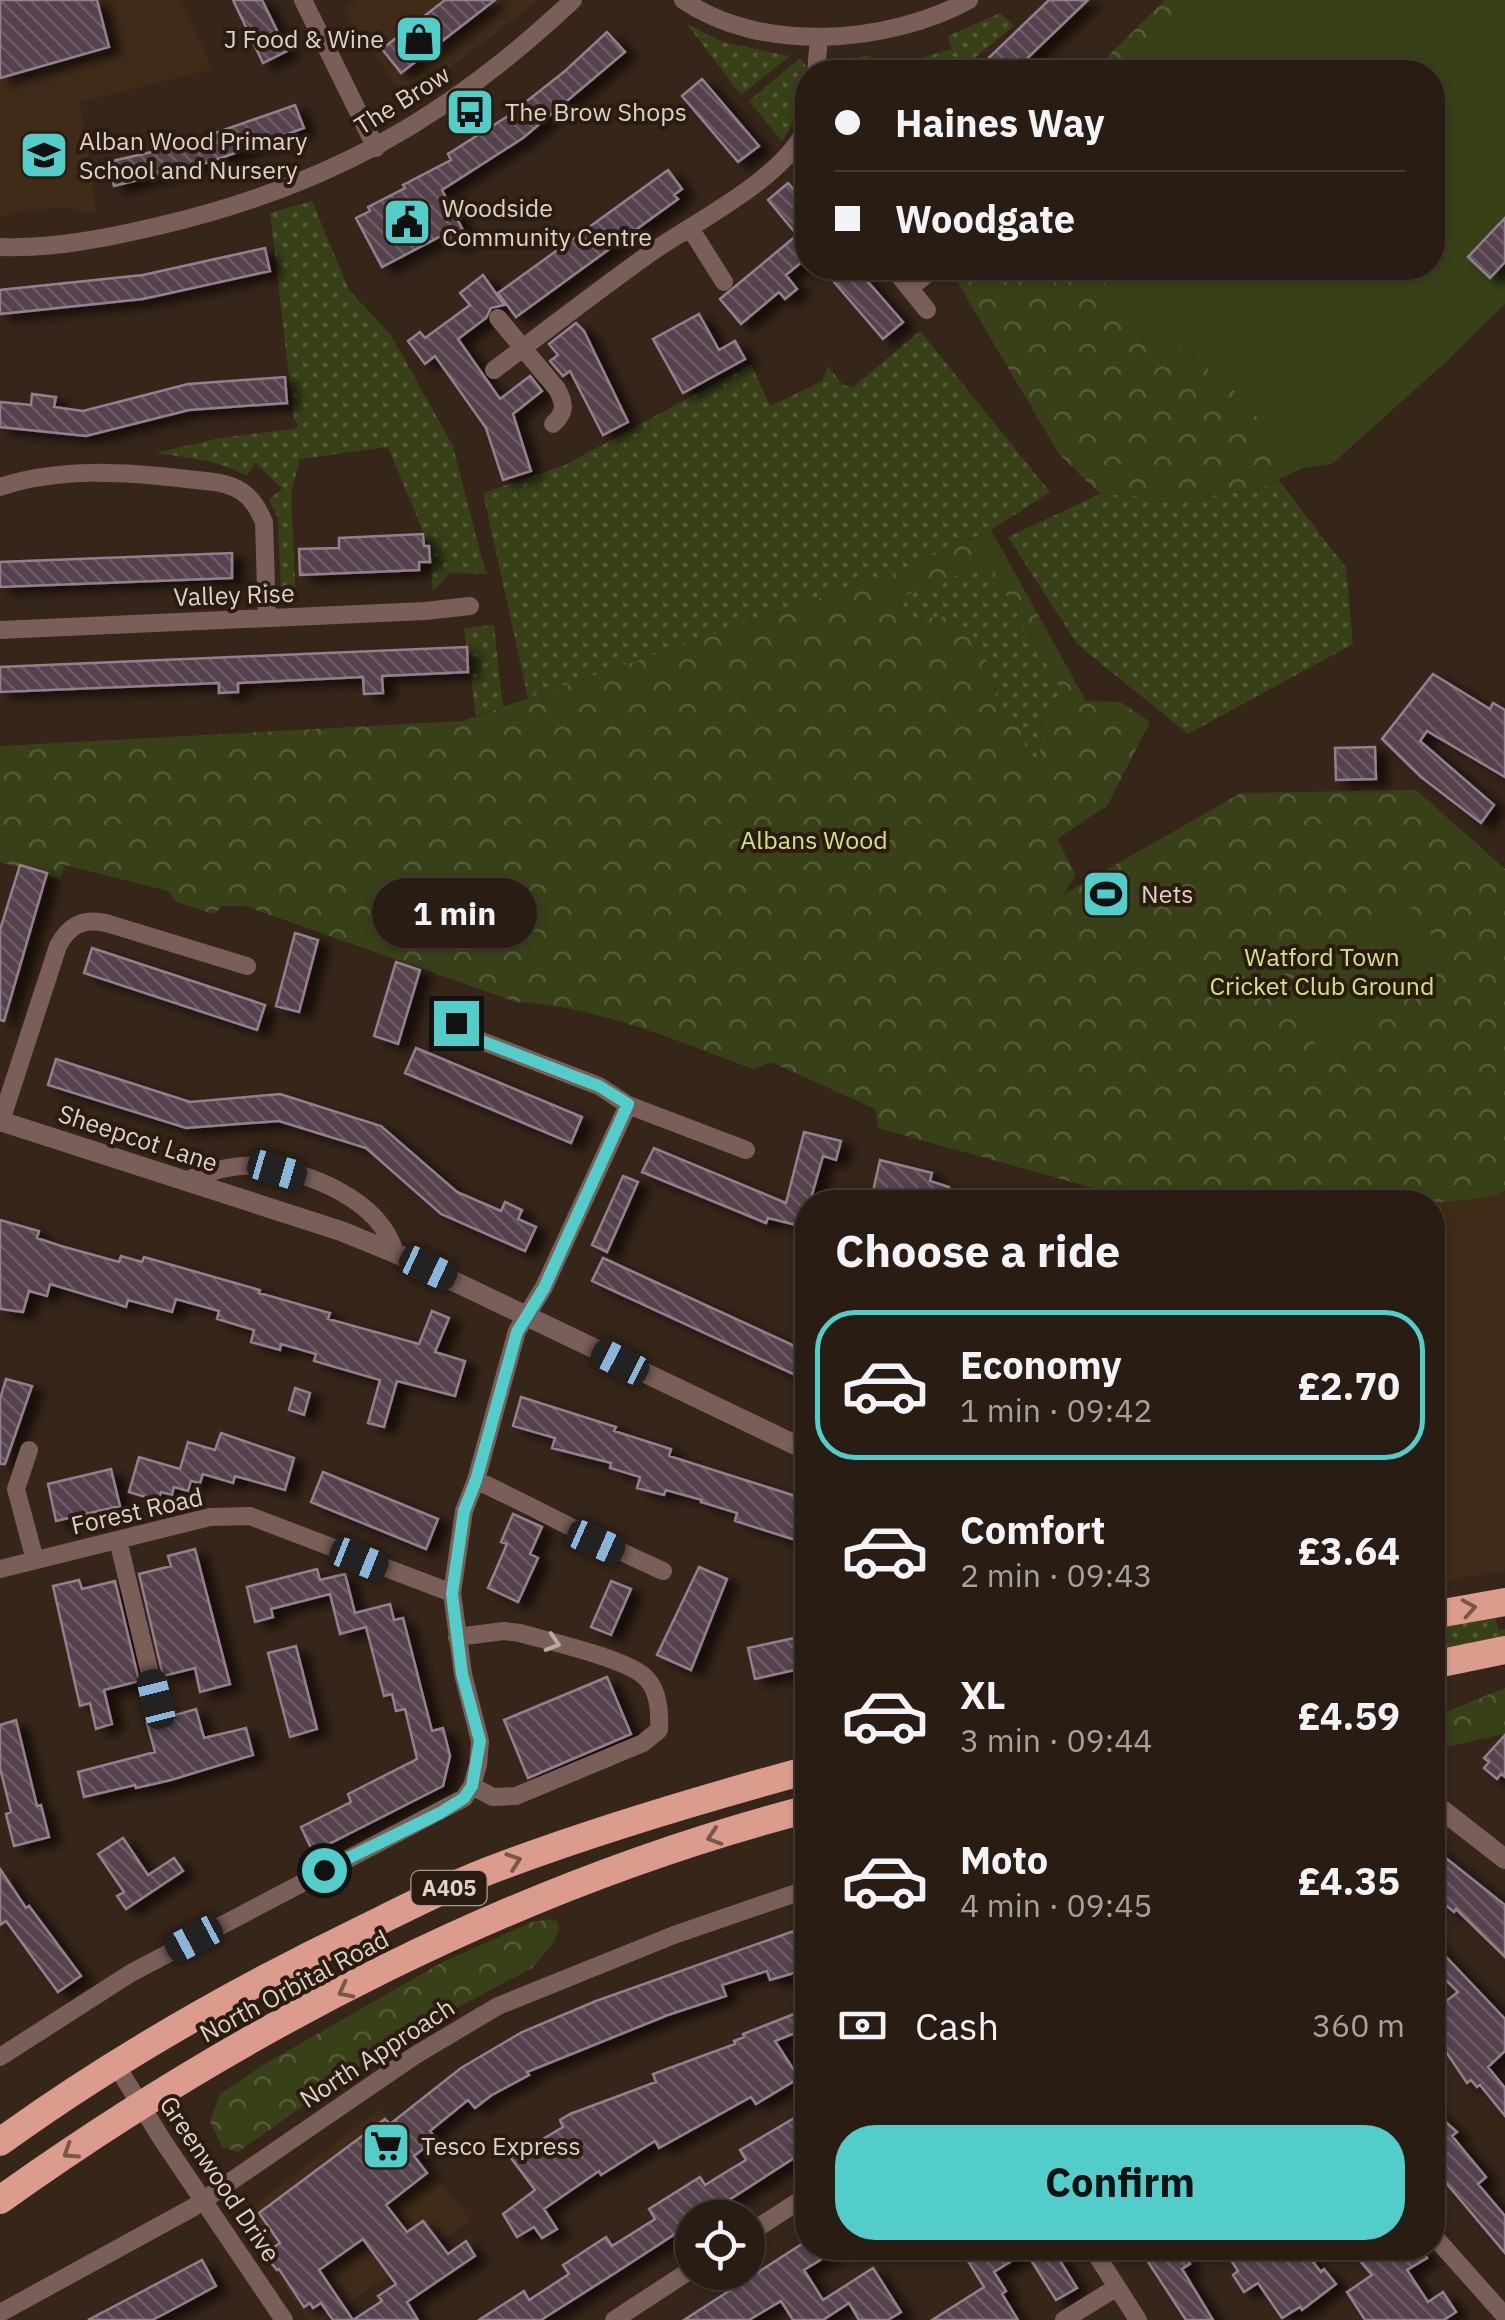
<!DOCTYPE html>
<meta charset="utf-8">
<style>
:root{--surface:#281c13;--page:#30251c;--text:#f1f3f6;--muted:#a5a1a0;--line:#443a33;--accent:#53cdca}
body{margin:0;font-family:"IBM Plex Sans",sans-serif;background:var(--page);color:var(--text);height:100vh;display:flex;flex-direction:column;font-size:38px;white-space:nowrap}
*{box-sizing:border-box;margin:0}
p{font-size:32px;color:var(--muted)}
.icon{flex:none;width:55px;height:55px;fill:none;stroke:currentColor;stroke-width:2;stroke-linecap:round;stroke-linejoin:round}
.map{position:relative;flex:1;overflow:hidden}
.drawer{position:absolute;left:795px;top:1190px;width:650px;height:1070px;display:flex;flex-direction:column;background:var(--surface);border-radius:40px;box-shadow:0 2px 8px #0004,0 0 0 2px var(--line)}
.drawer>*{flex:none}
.guide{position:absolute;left:795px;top:60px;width:650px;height:220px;border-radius:40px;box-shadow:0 2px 8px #0004,0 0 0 2px var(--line);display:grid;align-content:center;height:220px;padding:0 40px;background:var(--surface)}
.tools{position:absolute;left:675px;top:2200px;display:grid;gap:20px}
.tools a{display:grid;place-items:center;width:90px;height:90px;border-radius:50%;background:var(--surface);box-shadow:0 2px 8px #0004,0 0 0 2px var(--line);font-size:50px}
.end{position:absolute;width:45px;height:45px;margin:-22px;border:12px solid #53cdca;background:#111;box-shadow:0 0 0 5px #111}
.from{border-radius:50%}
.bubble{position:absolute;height:70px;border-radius:35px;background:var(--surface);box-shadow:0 2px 8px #0004,0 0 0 2px var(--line);font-size:32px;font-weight:700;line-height:70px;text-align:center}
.car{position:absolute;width:30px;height:60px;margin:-30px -15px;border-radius:12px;box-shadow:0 0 8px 2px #0007;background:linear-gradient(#222 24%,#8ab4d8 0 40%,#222 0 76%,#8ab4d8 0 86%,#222 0)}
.guide b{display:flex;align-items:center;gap:35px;height:95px;font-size:38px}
.guide b+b{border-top:2px solid var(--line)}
.guide i{width:25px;height:25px;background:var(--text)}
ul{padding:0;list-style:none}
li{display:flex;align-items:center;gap:30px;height:150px;margin:0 20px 15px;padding:0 20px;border:5px solid transparent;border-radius:40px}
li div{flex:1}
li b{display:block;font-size:38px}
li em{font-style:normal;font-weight:700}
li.selected{border-color:var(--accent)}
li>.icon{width:90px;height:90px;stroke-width:1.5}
h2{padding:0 40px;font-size:45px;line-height:120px}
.pay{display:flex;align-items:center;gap:25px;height:110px;padding:0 40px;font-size:38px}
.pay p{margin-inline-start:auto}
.button{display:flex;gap:20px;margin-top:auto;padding:20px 40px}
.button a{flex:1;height:115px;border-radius:40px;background:var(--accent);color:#111;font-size:40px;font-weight:700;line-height:115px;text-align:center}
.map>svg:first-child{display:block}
</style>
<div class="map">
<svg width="1505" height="2320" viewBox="0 0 1505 2320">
<defs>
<pattern id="grass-dots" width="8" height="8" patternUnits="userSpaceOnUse" patternTransform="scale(2.5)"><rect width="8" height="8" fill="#384018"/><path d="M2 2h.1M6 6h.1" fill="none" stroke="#545b38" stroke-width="1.8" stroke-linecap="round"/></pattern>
<pattern id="forest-crowns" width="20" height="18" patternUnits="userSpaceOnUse" patternTransform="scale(2.5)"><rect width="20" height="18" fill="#384018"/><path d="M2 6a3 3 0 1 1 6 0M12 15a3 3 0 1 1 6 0" fill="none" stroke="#545b38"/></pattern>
<pattern id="building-back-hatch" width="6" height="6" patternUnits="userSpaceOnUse" patternTransform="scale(2.5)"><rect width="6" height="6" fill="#55424e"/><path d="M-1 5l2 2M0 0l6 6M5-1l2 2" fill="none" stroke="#6d5c66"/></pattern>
<filter id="shadow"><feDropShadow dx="11" dy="6" stdDeviation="5" flood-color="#0009"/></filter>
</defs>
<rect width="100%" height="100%" fill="#362519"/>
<path fill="#402b19" d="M0 0H180L213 69 80 102 97 214 63 208 19 211 0 218Z
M357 0H539L407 100 343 10Z
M1505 1139V1571L1433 1582 1432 1202H1223L1249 1165Z
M380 2109 471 2220 323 2320H307L239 2217Z"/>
<path fill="url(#grass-dots)" d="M1000 13 1014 26 958 72H868L854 58 869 55 875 71 952 49 948 36Z
M687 24 723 42 790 56 741 95Z
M800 58 806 66C804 94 798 118 782 141L749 101Z
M312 201 349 290 391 335 453 446 484 567 488 574 450 573 433 591 429 546 388 447 300 459 291 493 296 603 281 592 278 518 269 499 282 489 256 463 247 476C219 460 188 458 156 453L219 438 294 429 298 426 294 419 270 213Z
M920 331 1050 492 991 530 893 573 528 698 483 493 565 465 751 364 770 406 822 381 828 366 843 385 853 387Z
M1279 480 1346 568 1353 644 1188 734 1077 644 1008 537 1100 494 1195 498 1258 489Z
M979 567 991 569 1059 685V697L1041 723 1042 746 1030 768 1020 724 997 705 995 690 951 616 915 619 897 597Z
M494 625 503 707 476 715 464 628Z
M1495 1613 1498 1630 1505 1629V1637L1433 1652V1625Z"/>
<path fill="url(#forest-crowns)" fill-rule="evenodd" d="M1165 0H1200L1129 72H1092Z
M949 268H1093L1138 324 1224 379 1303 468 1258 489 1195 498 1100 494 1059 454Z
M991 530 1086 701 1121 702 1150 722 1107 806 1057 839 1076 875 1064 894 1241 793 1416 790 1505 869V1190C1478 1211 1280 1203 1234 1202L1233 1188 1223 1202H1143L878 1128 875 1109 771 1062 753 1069C676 1041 599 1006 516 1002L245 906H222L214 914 176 902 168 891 65 865 60 879 0 862V746L462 721 893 573ZM979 567 991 569 1058 684 1059 697 1041 723 1042 746 1031 767 1020 724 997 705C989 664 986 642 951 616L915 619 897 598Z
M1505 1688V1734L1447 1747 1433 1731 1446 1712Z
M552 1919 558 1922 559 1929 554 1942 532 1968 432 2021 341 2079 238 2152 222 2147 210 2121 220 2094 263 2065 443 1962 532 1922Z"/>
<path fill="#384018" d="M1200 0H1505V304L1448 360 1332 464 1303 468 1224 379 1138 324 1093 268H1432V72H1129Z
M1130 868 1141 888 1077 923 1066 903Z
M1405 899 1452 963 1325 1057 1278 993Z"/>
<path fill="url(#building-back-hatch)" stroke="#957f8d" stroke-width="2.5" filter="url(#shadow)" d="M0 0H97L109 47 0 78Z
M233 0H262L287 51 263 63Z
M445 0H495L401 73 382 49Z
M1049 0H1088L1013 72H974Z
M607 32 625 52 523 138 442 190 467 238 451 247 445 234 382 267 356 218 370 211 368 207 405 188 403 185 451 160 448 154 508 116 565 71Z
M702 79 759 146 738 162 682 96Z
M295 105 304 128 210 162 114 186 108 162 178 146Z
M668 170 682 189 674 195 678 199 516 317 498 293Z
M788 183 808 206V257L786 275 797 289 785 299 779 292 741 324 720 299 797 235 768 200Z
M1505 218V262L1490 278 1468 257Z
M265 248 270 271 143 299 0 314V290L143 275Z
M822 268H856L903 322 883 339Z
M483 275 504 305 491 308 486 318 458 339 500 399 530 376 542 391 513 414 531 471 503 480 486 428 435 356 425 364 408 341 420 332 425 338 470 305 460 293Z
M699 314 719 350 735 341 745 359 683 393 653 339Z
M576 323 584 331 628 422 603 435 570 371 563 376 550 361 558 355 549 344Z
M285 377 287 403 189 410 86 436 0 427V402L31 405 32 394 56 397 54 407 83 411 188 384Z
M423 534 424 546H429L430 562H419V570L300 575 299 549 339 548V538Z
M232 553V578L0 587V562Z
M467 647 468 672 382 676 383 693 364 694 363 677 238 683V692L219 693V683L0 692V667Z
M1433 674 1490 709 1493 703 1505 710V777L1427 731 1420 741 1494 805 1481 823 1421 777 1382 739Z
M1375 747 1376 779 1336 780 1335 748Z
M20 865 47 873 4 1021 0 1020V930Z
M295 933 318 940 299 1012 276 1006Z
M92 948 265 1005 257 1030 84 973Z
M396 962 420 970 398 1044 374 1036Z
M416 1048 582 1117 571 1143 405 1073Z
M56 1059 190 1102 280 1094 381 1126 457 1192 501 1211 505 1202 522 1210 518 1219 536 1227 525 1251 441 1214 366 1148 279 1121 186 1128 48 1085Z
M804 1132 841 1141 836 1160 823 1156 810 1202H808L804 1227 768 1218 766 1223 642 1172 654 1148 786 1203Z
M880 1160 932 1173 930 1181 949 1187 945 1202H897L872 1196Z
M623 1176 638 1182 607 1252 592 1245Z
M0 1220 39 1231 37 1238 61 1246 119 1262 121 1256 142 1262 144 1257 260 1290 259 1293 330 1313 328 1319 419 1344 432 1311 449 1318 435 1352 465 1361 455 1396 397 1381 384 1427 368 1423 380 1380 314 1361 316 1354 281 1344 280 1350 251 1342 254 1330 217 1319 219 1311 176 1299 172 1312 128 1300 126 1307 50 1284 47 1296 29 1291 23 1312 0 1309Z
M603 1258 808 1352V1367L802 1378 592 1281Z
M6 1379 32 1386 5 1464H0V1399Z
M295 1388 310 1393 304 1415 289 1410Z
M521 1397 616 1427 614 1431 671 1449 669 1456 808 1500 805 1543 735 1521 737 1513 701 1502 702 1500 666 1490 664 1495 637 1488 640 1477 610 1468 611 1463 552 1448 555 1438 513 1426Z
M221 1433 294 1458 285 1490 235 1476 233 1483 203 1474 200 1483 191 1481 188 1491 174 1487 172 1495 161 1492 158 1501 129 1492 139 1457 180 1469 188 1442 215 1450Z
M111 1469 120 1506 56 1521 48 1484Z
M323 1472 438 1519 426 1549 311 1502Z
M513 1514 542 1527 530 1554 538 1558 518 1602 488 1588 507 1544 501 1542Z
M195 1549 230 1684 200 1692 195 1668 163 1676 139 1574 171 1566 168 1556Z
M699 1567 727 1579 691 1670 657 1655Z
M317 1569 320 1580 345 1574 355 1613 390 1604 394 1620 403 1618 432 1731 443 1728 450 1756 443 1786 313 1852 301 1827 351 1802 348 1794 417 1759 405 1709 396 1711 392 1694 384 1696 366 1627 340 1634 330 1594 271 1609 273 1617 255 1622 247 1587Z
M79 1580 82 1589 115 1581 139 1681 104 1690 112 1724 96 1729 90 1703 80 1706 53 1586Z
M611 1581 631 1589 611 1635 591 1627Z
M808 1635V1667L755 1679 748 1648Z
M296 1646 317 1729 290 1737 268 1653Z
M607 1677 631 1734 528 1778 504 1720Z
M196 1709 204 1738 246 1728 253 1755 171 1780 136 1788 135 1785 84 1797 78 1772 155 1752 147 1723Z
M16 1720 37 1806 41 1805 49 1837 14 1846 6 1814 11 1812 0 1768V1725Z
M1505 1735V1777L1501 1774 1497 1779 1484 1768 1489 1762 1484 1758Z
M123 1838 148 1875 174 1858 183 1871 126 1909 117 1896 124 1892 98 1854Z
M1432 1847 1505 1905V1957L1456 1909 1454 1912 1432 1894Z
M0 1869 26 1908 29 1906 81 1976 58 1992 6 1921 0 1925Z
M808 1926V1969L770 1980 767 1971 722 1985 726 1996 668 2015 527 2072 529 2075 492 2095 475 2108 468 2100 430 2131 436 2139 414 2156 427 2173 386 2205 407 2232 423 2221 448 2254 466 2241 475 2256 407 2302 418 2320H353L382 2301 378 2296 396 2284 363 2239 319 2270 353 2320H333L321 2303 313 2308 310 2303 304 2307 279 2269 277 2270 264 2254 280 2243 259 2213 385 2119 390 2124 461 2068 522 2032 596 2001Z
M1432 1942 1505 2019V2051L1488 2067 1505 2088V2116L1480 2085 1477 2087 1471 2080 1467 2083 1432 2031V2012L1458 1992 1432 1966Z
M799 2012 805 2029 775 2041 799 2078 756 2104 751 2097 659 2148 655 2141 601 2175 599 2171 544 2209 557 2229 542 2238 534 2227 517 2237 503 2214 535 2190 511 2158 563 2127 560 2120 570 2114 656 2082 653 2074 735 2044 734 2041 744 2037 743 2034Z
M808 2110V2149L701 2218H692V2223L612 2275 541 2320H479L524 2291 529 2300 569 2274 563 2265 606 2237 612 2246 655 2219 649 2209 700 2177 705 2185 726 2172 746 2160 740 2150Z
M1432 2110 1457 2132 1452 2136 1486 2177 1478 2184 1505 2216V2253L1432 2166Z
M808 2240V2248H840L804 2270 823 2300 873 2268 901 2312 888 2320H859L849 2303 823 2320H793L781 2301 749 2320H684Z
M960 2248H1052L1077 2288 1056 2300 1026 2252 994 2272 1006 2291 1002 2294 1018 2320H932L984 2287Z
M1139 2248H1179L1190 2264 1182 2269 1213 2320H1186Z
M1237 2248H1302L1321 2272 1324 2269 1336 2284 1302 2310 1300 2307 1282 2318 1258 2283 1244 2292 1233 2275 1238 2271 1227 2254Z
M1349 2248H1420L1427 2258 1407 2270 1428 2302 1443 2292 1456 2312 1444 2320H1365L1347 2292 1372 2275Z
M202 2260 216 2286 166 2313 152 2320H88Z"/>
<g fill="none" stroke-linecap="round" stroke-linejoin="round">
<path stroke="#7a5e58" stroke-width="18" d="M303 0 376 148
M683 0C762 54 888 44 969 0
M816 72 819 37
M690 228 724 282
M0 247C53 249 107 238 158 226 326 187 447 119 573 0
M893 268 927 310
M910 288 927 274
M498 318 557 389C565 404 566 412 553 424
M494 370C545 331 596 292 649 254 694 222 788 177 808 124
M0 487C60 467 126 472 187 479 205 481 225 481 241 491 253 499 258 509 264 522L267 618
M0 630 425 611 470 606
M456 1023 466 1035 599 1086 628 1105 746 1150
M1 1121 58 946C69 925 83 918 106 923L247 966
M187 1180C210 1172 232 1164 256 1166 308 1171 380 1199 395 1253
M29 1450 16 1489 35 1560
M476 1480C539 1510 600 1543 663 1571
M118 1540 156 1699
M0 1569 210 1517 250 1516 452 1593
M457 1637 504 1631 520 1633C547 1641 629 1659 646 1678 659 1691 660 1712 659 1730L643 1743 516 1796 493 1797 472 1786
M0 2057 131 1973 464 1798 472 1786 478 1765 480 1741 463 1674 452 1593 464 1511 476 1480 517 1331 544 1287 628 1105
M116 2065 163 2141 284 2320
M748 2234 808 2195
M1432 2234 1505 2316
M1092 2248 1138 2320
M0 2313 192 2208 414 2056 498 2006 674 1935 808 1889
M614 2320 692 2269
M1064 2320 1117 2287"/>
<path stroke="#7a5e58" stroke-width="20" d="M0 1121 341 1231 395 1253 808 1451
M1432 1802 1505 1859"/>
<path stroke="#db9c8e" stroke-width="28" d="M1432 1615 1505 1602
M1432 1665 1505 1650
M0 2142C112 2061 235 1991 359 1931 406 1908 454 1883 504 1865 603 1828 705 1798 808 1770
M0 2200C242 2027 519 1884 808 1809"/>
</g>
<defs><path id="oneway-chevron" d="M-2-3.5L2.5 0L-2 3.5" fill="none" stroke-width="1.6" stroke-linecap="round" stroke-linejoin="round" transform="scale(2.5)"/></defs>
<g stroke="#7a5648">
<use href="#oneway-chevron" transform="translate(1469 1608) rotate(-10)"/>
<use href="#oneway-chevron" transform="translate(714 1837) rotate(162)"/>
<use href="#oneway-chevron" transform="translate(514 1861) rotate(-19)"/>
<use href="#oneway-chevron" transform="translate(345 1991) rotate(153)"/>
<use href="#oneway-chevron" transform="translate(70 2152) rotate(147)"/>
</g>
<use stroke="#baa9a2" href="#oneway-chevron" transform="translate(553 1643) rotate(17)"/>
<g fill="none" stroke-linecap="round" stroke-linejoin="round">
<path stroke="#53cdca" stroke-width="12" d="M324 1870 440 1813 464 1798 472 1786 480 1741 462 1674 452 1594 464 1511 476 1480 517 1332 544 1288 628 1104 599 1086 466 1035 456 1023"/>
</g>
<defs>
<g id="shop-square" transform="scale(2.5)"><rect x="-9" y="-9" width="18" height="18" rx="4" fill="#53cdca" stroke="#2b1c0f"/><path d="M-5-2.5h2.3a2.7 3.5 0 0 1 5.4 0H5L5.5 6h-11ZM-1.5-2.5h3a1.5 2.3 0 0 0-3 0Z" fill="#111"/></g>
<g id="bus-square" transform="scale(2.5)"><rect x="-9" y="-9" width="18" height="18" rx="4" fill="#53cdca" stroke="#2b1c0f"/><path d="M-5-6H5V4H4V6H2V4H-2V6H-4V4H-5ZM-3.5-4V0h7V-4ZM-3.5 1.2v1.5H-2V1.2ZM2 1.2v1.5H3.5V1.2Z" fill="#111"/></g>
<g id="school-square" transform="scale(2.5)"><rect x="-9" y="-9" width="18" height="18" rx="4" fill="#53cdca" stroke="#2b1c0f"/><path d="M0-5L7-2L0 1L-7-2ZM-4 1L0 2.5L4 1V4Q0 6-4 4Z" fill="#111"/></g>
<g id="civic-square" transform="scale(2.5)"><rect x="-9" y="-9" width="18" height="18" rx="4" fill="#53cdca" stroke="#2b1c0f"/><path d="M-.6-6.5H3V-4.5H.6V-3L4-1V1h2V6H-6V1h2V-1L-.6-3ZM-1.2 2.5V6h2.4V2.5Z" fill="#111"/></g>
<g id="stadium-square" transform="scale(2.5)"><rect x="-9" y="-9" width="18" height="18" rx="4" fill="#53cdca" stroke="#2b1c0f"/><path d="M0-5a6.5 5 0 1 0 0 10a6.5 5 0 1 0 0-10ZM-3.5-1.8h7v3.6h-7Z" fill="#111"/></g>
<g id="supermarket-square" transform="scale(2.5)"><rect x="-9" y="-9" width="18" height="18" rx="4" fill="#53cdca" stroke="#2b1c0f"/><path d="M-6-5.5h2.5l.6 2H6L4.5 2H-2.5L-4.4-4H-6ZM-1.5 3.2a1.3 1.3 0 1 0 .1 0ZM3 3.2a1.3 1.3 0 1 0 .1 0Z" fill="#111"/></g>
</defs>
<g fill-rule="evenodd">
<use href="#shop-square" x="419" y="39"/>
<use href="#bus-square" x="470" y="112"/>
<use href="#school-square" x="44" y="155"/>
<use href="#civic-square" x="407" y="222"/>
<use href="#stadium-square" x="1106" y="894"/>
<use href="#supermarket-square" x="386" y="2146"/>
</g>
<g text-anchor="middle" stroke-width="8" stroke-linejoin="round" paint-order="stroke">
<rect fill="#2b1c0f" stroke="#a89b92" stroke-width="2.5" x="411.5" y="1871" width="75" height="34" rx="8"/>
<g font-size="22" font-weight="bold" fill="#ddd2ca">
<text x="449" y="1896">A405</text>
</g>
<g font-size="25" fill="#ddd2ca" stroke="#2b1c0f" text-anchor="start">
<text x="384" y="48" text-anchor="end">J Food &amp; Wine</text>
<text x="505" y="121">The Brow Shops</text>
<text x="79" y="150">Alban Wood Primary<tspan x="79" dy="29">School and Nursery</tspan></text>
<text x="442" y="217">Woodside<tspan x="442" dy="29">Community Centre</tspan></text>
<text x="1141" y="903">Nets</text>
<text x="421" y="2155">Tesco Express</text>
</g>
<g font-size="25" fill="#ddd2ca" stroke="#2b1c0f">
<text transform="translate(402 100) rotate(-32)" y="9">The Brow</text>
<text transform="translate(234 595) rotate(-2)" y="9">Valley Rise</text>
<text transform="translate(138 1138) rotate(18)" y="9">Sheepcot Lane</text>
<text transform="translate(137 1511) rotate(-13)" y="9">Forest Road</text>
<text transform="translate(294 1986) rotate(-28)" y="9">North Orbital Road</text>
<text transform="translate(377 2053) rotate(-33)" y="9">North Approach</text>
<text transform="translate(220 2179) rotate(56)" y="9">Greenwood Drive</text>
</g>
<g font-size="25" fill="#cee28a" stroke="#2b1c0f">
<text x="814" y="849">Albans Wood</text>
<text x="1322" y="966">Watford Town<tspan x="1322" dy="29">Cricket Club Ground</tspan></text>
</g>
</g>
</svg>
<div class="tools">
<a><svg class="icon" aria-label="locate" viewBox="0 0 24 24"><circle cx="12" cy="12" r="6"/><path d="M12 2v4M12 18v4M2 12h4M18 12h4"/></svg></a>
</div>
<i class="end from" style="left:324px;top:1870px"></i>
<i class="end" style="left:456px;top:1023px"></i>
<div class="bubble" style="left:372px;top:878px;width:165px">1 min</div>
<i class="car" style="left:277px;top:1170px;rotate:106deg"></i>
<i class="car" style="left:428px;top:1268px;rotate:115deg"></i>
<i class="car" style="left:620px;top:1362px;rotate:297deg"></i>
<i class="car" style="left:596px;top:1542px;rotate:114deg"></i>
<i class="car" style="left:359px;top:1559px;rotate:112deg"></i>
<i class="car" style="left:156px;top:1699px;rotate:346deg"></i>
<i class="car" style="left:194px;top:1939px;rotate:242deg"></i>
<div class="guide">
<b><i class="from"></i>Haines Way</b>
<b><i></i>Woodgate</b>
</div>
<section class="drawer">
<h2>Choose a ride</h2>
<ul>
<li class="selected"><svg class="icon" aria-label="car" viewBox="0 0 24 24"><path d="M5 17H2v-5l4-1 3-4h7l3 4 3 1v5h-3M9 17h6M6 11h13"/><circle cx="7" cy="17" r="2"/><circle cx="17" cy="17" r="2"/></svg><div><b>Economy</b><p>1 min · 09:42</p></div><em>£2.70</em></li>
<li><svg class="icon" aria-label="car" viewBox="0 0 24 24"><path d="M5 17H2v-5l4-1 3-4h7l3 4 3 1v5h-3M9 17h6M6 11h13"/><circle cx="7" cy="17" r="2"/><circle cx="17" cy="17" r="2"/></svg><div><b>Comfort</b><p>2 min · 09:43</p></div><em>£3.64</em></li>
<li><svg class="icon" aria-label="car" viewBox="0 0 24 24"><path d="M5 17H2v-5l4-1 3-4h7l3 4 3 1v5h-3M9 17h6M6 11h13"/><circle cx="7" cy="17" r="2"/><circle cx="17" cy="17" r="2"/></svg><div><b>XL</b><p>3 min · 09:44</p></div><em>£4.59</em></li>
<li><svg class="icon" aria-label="car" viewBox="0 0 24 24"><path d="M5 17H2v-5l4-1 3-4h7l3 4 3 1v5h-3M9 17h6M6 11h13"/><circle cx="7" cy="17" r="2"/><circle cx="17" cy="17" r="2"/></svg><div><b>Moto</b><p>4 min · 09:45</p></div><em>£4.35</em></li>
</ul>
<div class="pay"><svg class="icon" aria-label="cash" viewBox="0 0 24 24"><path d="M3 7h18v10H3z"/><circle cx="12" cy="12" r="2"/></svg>Cash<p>360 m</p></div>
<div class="button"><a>Confirm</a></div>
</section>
</div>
